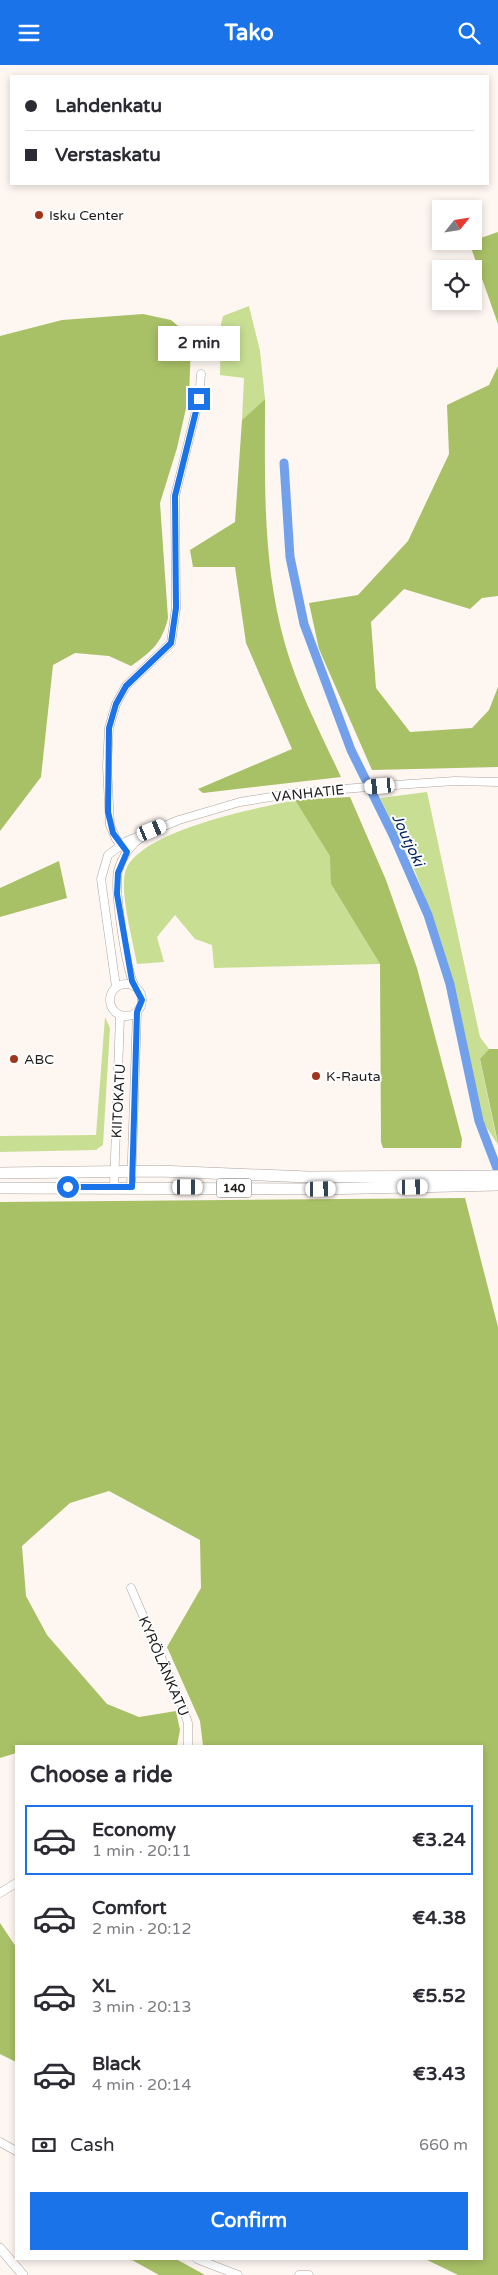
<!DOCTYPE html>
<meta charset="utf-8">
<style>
:root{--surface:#fff;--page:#f2f2f3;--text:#2b2b33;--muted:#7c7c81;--line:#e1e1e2;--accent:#1a73e8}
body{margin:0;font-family:"Varela Round",sans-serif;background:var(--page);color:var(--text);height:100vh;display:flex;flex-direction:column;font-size:19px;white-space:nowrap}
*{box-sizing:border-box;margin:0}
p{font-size:16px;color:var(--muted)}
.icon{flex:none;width:28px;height:28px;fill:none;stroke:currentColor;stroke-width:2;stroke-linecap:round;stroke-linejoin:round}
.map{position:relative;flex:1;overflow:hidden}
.details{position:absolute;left:15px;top:1680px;width:468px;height:515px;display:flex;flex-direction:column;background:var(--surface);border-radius:0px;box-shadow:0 2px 8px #0003}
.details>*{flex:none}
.hud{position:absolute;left:10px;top:10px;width:479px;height:110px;border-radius:0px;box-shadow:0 2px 8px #0003;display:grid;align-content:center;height:110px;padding:0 15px;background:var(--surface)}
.needle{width:32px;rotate:60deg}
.buttons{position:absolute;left:432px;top:135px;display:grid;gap:10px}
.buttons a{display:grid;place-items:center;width:50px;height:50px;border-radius:0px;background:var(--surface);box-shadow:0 2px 8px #0003;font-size:25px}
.end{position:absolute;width:22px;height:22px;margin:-11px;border:6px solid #1a73e8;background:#fff;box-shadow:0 0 0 2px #fff}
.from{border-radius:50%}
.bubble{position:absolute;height:35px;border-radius:0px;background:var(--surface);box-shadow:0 2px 8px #0003;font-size:16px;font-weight:700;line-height:35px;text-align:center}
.car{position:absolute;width:15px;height:30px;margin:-15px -8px;border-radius:6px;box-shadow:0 0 4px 1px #0007;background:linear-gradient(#fff 24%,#345 0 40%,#fff 0 76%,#345 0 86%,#fff 0)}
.hud b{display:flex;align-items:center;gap:18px;height:48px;font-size:19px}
.hud b+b{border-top:1px solid var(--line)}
.hud i{width:12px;height:12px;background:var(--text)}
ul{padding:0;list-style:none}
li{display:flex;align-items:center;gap:15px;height:70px;margin:0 10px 8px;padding:0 5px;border:2px solid transparent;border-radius:0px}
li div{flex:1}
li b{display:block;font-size:19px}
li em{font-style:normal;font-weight:700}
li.active{border-color:var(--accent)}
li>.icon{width:45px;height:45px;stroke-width:1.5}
h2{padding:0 15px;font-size:22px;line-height:60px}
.pay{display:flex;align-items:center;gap:12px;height:55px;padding:0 15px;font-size:19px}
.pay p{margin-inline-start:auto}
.cta{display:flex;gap:10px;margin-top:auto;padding:10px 15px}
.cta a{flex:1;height:58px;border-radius:0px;background:var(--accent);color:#fff;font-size:20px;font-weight:700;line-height:58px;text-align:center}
header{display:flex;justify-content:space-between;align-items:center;height:65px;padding:0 15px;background:var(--accent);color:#fff;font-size:22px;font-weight:700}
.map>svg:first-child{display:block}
</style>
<header><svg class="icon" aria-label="menu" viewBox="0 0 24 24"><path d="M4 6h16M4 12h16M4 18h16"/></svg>Tako<svg class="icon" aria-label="search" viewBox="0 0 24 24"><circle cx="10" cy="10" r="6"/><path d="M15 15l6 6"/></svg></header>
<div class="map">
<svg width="498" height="2210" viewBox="0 0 498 2210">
<rect width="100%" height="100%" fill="#fef6f1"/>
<path fill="#c8de93" d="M249 241 260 286 265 334 242 355 244 313 220 310 221 259 223 251Z
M427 727 480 972 489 984 480 995 498 1080 483 1057 455 921 440 873 413 801 380 733Z
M295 735 331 791V819L380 899 214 903 212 880 195 874 175 850 157 872 164 897 137 899C133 876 120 829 125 808 135 766 258 743 295 735Z
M105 952 110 963 103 1080 96 1085 0 1087V1071L96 1070Z"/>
<path fill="#a8c066" d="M498 167V259L469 177Z
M143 249 171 255 184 266 191 280 189 330 177 383 160 438 168 553C162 578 151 587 131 601L109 591 75 588 53 600 41 712 0 766V271L62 255Z
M498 301V531L482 533 470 544 404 524 371 557 376 623 410 667 472 663 489 645 498 622V702L372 705 319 584 309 538 358 530 408 476 449 389 447 340 489 320Z
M265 334C265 417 262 498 285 579 298 625 321 669 341 712L203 728 198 724 292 684 246 578 235 502H193L190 485 235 457 242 355Z
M350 732 386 815 417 903 462 1074 461 1083H383L381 1077 380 899 331 819 330 791 295 735Z
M59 796 67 833 0 852V823Z
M489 984H498V1078L480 994Z
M465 1133 498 1262V2210H458L425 2194H481V1681H203L200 1656 167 1582 201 1523 200 1475 109 1426 70 1438 22 1481 26 1531 47 1570 107 1639 139 1652 176 1646 180 1665 177 1681H16V1688L0 1693V1137Z
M0 1858 16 1882V1997L0 1989Z
M130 2194H176L205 2210H159Z"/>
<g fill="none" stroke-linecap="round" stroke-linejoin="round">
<path stroke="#73a0ea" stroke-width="9" d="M284 398 290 492 304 559 351 685 393 770 428 850 450 919 479 1056 498 1106"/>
<g stroke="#aba4a0" stroke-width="9">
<path id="minor" d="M127 787 116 774 110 760 107 701 109 663 116 639 126 621 171 578 176 543 175 431 199 334 201 309
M110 935a16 16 0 1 1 32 0a16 16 0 1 1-32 0Z
M116 922 101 814 108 790 127 776 179 755 240 737 295 728 380 721 455 716 498 717
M135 922C126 905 114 825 118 806 122 792 130 780 142 772
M114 1121 120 951
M131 1122 137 947
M131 1523 183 1643 188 1658V1681
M0 1828 16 1818
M0 2077 16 2086
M197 2194 238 2210
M299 2210H309"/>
</g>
<g stroke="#aba4a0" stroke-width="10">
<path id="tertiary" d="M0 2183 23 2210"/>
</g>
<g stroke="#aba4a0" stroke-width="12">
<path id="primary" d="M0 1108 159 1106 308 1112 498 1111
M0 1123 321 1124 498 1120"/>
</g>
<use href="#minor" stroke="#fff" stroke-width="8"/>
<use href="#tertiary" stroke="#fff" stroke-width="9"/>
<use href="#primary" stroke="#fff" stroke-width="11"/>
</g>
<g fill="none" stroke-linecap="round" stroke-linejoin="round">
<path stroke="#1a73e8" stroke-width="6" d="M68 1122H132L137 947 142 935 132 916 117 829 118 808 127 787 113 768 108 747 109 663 116 639 126 621 171 578 176 543 175 431 199 334"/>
</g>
<g fill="#9f361c" stroke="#fff" stroke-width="2">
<circle cx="39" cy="150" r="5"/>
<circle cx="14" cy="994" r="5"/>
<circle cx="316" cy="1011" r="5"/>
</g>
<g text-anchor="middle" stroke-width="4" stroke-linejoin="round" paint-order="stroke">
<rect fill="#fff" stroke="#636160" stroke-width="1" x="216.5" y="1113.5" width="35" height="19" rx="4"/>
<g font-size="12" font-weight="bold" fill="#201d1c">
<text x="234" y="1127">140</text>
</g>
<g font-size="14" fill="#201d1c" stroke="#fff" text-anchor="start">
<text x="49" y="155">Isku Center</text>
<text x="24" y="999">ABC</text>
<text x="326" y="1016">K-Rauta</text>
</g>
<g font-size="14" fill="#201d1c" stroke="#fff">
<text transform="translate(308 728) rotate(-6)" y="5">VANHATIE</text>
<text transform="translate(118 1036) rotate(-87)" y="5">KIITOKATU</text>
<text transform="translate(164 1601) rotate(67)" y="5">KYRÖLÄNKATU</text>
</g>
<g font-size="15" font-style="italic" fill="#002362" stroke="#fff">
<text transform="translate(408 775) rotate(65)" y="5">Joutjoki</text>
</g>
</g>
</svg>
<div class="buttons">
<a><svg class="needle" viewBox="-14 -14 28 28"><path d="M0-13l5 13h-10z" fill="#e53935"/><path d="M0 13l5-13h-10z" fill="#7c7c81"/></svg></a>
<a><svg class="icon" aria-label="locate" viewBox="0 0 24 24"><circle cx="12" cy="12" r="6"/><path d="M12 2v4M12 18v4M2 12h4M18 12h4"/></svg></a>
</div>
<i class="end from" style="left:68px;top:1122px"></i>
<i class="end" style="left:199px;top:334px"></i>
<div class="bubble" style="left:158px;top:261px;width:82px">2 min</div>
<i class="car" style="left:380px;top:721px;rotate:265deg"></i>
<i class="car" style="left:152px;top:765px;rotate:68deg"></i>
<i class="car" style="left:188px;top:1122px;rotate:90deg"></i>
<i class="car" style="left:413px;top:1122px;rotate:89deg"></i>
<i class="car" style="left:321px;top:1124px;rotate:89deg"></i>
<div class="hud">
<b><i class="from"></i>Lahdenkatu</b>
<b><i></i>Verstaskatu</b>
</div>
<section class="details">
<h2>Choose a ride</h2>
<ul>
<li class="active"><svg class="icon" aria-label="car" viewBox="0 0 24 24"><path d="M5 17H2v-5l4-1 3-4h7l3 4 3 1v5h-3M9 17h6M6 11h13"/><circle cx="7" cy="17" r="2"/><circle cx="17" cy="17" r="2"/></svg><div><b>Economy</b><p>1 min · 20:11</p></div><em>€3.24</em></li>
<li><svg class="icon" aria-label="car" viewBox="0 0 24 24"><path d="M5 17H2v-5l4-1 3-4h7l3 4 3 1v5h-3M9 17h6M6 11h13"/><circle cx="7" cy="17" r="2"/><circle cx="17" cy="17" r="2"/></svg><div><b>Comfort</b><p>2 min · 20:12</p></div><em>€4.38</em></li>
<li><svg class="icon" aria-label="car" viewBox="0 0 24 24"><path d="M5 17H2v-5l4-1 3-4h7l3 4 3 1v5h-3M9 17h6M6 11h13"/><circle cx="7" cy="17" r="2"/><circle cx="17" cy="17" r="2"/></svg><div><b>XL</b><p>3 min · 20:13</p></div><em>€5.52</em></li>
<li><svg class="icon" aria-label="car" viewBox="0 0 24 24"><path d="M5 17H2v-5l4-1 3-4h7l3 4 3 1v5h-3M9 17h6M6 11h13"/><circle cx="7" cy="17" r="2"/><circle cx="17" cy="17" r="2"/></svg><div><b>Black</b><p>4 min · 20:14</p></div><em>€3.43</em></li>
</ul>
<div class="pay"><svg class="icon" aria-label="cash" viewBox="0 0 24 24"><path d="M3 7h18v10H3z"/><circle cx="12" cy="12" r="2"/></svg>Cash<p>660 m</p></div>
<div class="cta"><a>Confirm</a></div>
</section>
</div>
